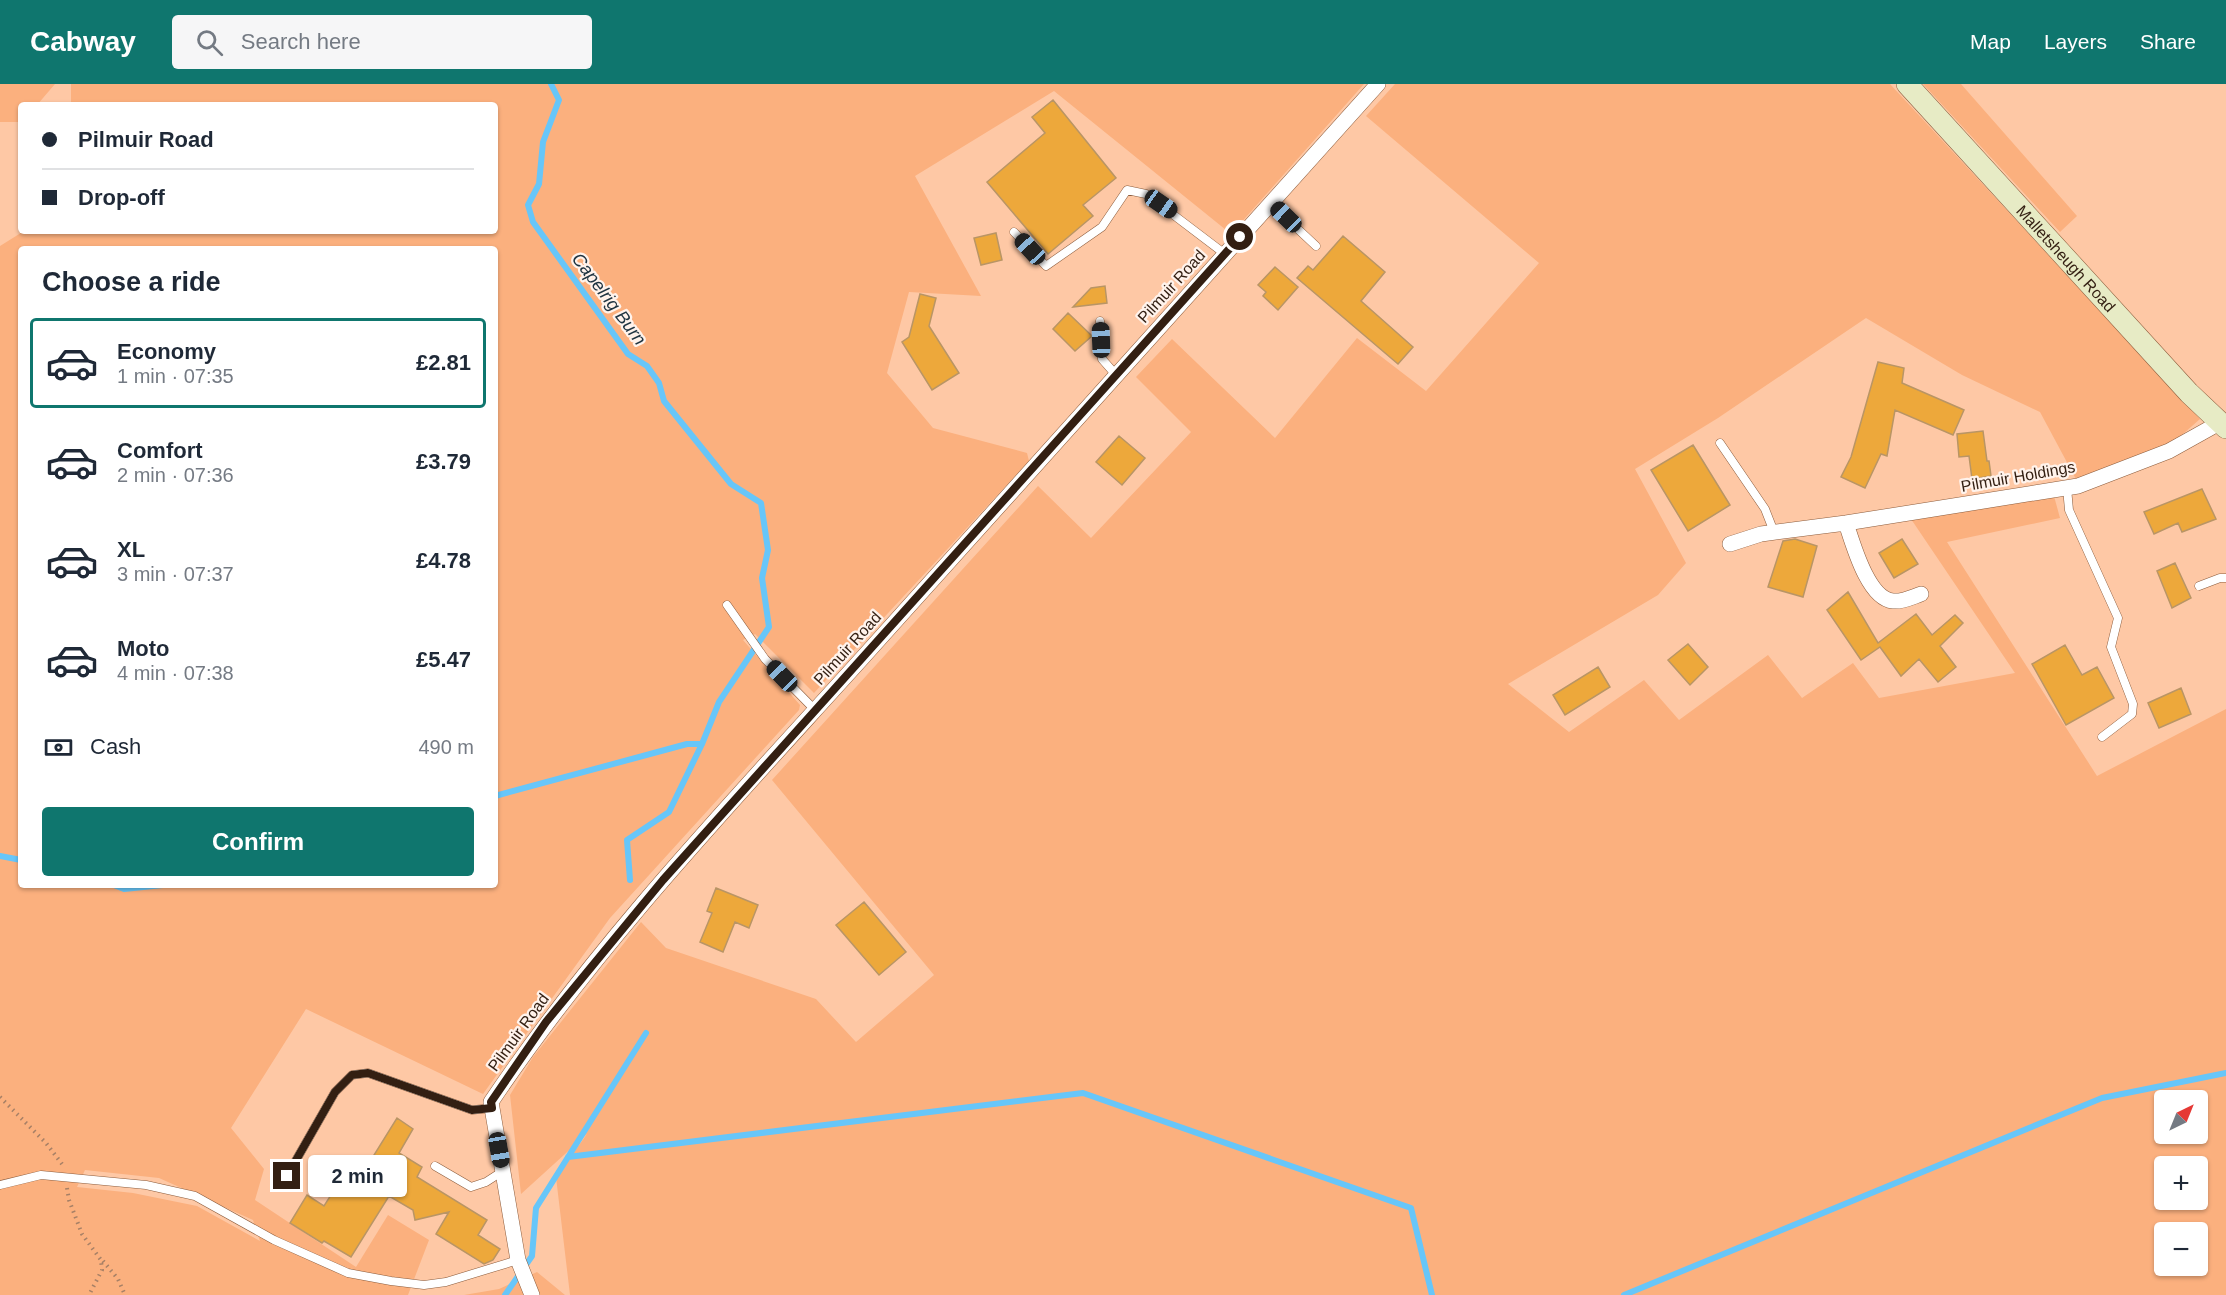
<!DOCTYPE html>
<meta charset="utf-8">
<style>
:root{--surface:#fff;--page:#f6f6f7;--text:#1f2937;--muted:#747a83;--line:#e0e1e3;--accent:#0f766e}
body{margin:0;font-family:Arial,sans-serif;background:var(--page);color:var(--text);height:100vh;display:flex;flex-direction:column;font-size:22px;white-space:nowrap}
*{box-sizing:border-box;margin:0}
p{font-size:20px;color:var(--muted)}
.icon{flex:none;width:33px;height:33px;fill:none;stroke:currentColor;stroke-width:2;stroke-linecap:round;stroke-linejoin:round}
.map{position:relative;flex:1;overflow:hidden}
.drawer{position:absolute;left:18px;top:162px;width:480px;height:642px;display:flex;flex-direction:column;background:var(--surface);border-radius:6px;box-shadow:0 2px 4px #0004}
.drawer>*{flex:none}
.hud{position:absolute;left:18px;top:18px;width:480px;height:132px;border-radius:6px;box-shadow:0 2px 4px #0004;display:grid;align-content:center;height:132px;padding:0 24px;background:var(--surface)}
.needle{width:39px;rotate:43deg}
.fabs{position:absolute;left:2154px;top:1006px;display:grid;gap:12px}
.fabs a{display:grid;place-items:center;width:54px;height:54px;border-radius:6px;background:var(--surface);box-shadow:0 2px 4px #0004;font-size:30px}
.end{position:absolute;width:27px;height:27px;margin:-14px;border:8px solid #331f12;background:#fff;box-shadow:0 0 0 3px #fff}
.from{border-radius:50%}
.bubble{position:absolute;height:42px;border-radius:6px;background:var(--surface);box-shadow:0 2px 4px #0004;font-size:20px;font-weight:700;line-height:42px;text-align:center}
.car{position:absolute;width:18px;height:36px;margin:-18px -9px;border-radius:8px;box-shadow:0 0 4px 2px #0007;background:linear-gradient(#222 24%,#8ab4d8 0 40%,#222 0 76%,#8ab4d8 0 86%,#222 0)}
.hud b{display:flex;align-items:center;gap:21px;height:57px;font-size:22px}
.hud b+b{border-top:2px solid var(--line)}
.hud i{width:15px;height:15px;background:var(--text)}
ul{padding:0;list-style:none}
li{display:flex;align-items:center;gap:18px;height:90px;margin:0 12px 9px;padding:0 12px;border:3px solid transparent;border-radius:6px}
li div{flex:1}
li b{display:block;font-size:22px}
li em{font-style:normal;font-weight:700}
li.active{border-color:var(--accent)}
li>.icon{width:54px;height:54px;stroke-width:1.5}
h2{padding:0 24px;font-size:27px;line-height:72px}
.pay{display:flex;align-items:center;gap:15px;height:66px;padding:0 24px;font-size:22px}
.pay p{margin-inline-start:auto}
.primary-button{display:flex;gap:12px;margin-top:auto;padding:12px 24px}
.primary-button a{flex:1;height:69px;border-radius:6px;background:var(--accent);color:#fff;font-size:24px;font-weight:700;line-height:69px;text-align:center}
header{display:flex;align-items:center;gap:36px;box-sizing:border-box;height:84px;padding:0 30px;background:var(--accent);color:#fff}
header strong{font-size:28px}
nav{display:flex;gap:33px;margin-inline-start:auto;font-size:21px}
.search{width:420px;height:54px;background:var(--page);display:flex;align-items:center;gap:15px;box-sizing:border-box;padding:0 21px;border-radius:6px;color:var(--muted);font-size:22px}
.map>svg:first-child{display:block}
</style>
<header>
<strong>Cabway</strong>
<div class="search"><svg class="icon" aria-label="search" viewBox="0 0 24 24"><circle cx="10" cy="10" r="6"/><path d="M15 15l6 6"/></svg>Search here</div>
<nav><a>Map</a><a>Layers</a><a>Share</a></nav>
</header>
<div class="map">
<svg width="2226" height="1211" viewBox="0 0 2226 1211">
<rect width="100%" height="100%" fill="#fec8a5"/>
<path fill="#fbb07e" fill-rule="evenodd" d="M0 0H55L37 21H21V38H0Z
M71 0H1364L1231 150 1054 7 915 92 981 212 909 208 887 289 933 344 1027 369 1029 377 814 609 755 550 743 556 800 621 799 626 610 834 483 1010 306 925 231 1044 264 1085 255 1116 356 1183 388 1131 429 1156 408 1211H0V162L24 147H495V21H71ZM21 165H495V801H21ZM85 1086 159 1094 253 1136 260 1157 197 1122 133 1109 77 1103Z
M1395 0H1890L2200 335 2175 357 2077 397 2040 328 1962 291 1866 234 1718 334 1635 385 1686 479 1658 511 1508 600 1569 648 1644 596 1679 636 1768 571 1802 614 1853 579 1879 614 2015 589 1911 435 2054 412 2060 434 1947 458 2097 692 2226 625V1211H570L556 1093 587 1050 521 1110 510 1011 533 973 641 838 666 864 816 915 856 958 934 891 772 696 1038 402 1091 454 1191 348 1136 293 1172 255 1275 354 1357 254 1426 307 1539 179 1366 32ZM2164 1017H2198V1050H2164ZM2164 1083H2198V1116H2164ZM2164 1149H2198V1182H2164Z
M1923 0H1961L2077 132 2060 148Z
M537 1188 565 1211H464L499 1205Z"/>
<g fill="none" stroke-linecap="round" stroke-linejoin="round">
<path stroke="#67c6f9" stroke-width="6" d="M551 0 559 16 543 58 539 100 528 121 533 138 628 270 647 282 659 299 664 317 731 400 761 419 768 466 762 494 769 543 719 618 702 660 669 728 627 756 630 796
M495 712 687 660H702
M0 772 21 776
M114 801 124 805 163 801
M568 1073 1083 1009 1411 1124 1432 1211
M505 1211 532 1172 536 1124 646 949
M1624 1211 2102 1014 2226 989"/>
</g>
<path fill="#eda83b" stroke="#b99565" stroke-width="1.5" d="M1053 16 1116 94 1083 121 1093 132 1048 170 987 98 1045 49 1032 33Z
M996 149 1002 176 981 181 974 154Z
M1343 152 1385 188 1361 217 1413 263 1398 280 1297 194 1308 182 1313 186Z
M1275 183 1298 203 1278 226 1263 212 1266 208 1258 201Z
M1105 202 1107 219 1073 223 1091 204Z
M920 210 936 214 929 242 959 289 932 306 902 258 909 253Z
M1068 229 1092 252 1075 267 1053 245Z
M1878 278 1904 284 1902 299 1964 326 1953 351 1895 326 1887 372 1881 370 1865 404 1841 393 1851 373Z
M1983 347 1987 377H1989L1991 392 1972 395 1969 372 1959 373 1957 350Z
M1119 352 1145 374 1122 401 1096 378Z
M1693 361 1730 421 1688 447 1651 386Z
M2202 405 2216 435 2182 448 2178 439 2154 450 2144 428Z
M1795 455 1817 462 1803 513 1768 503 1783 457Z
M1902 455 1918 480 1894 494 1879 469Z
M2175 479 2191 514 2172 524 2157 487Z
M1848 508 1878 559 1916 530 1932 551 1955 531 1963 539 1940 562 1956 583 1938 598 1919 575 1901 592 1880 563 1861 576 1827 526Z
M1688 560 1708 583 1690 601 1668 576Z
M2065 561 2082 591 2097 583 2114 614 2066 641 2032 580Z
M1598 583 1610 603 1565 631 1553 611Z
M2181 604 2191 630 2159 644 2148 619Z
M716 804 758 821 749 844 735 838 723 868 700 858 712 829 707 827Z
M864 818 906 868 879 891 836 841Z
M397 1034 413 1045 399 1069 422 1083 417 1093 487 1136 478 1151 500 1165 493 1176 484 1180 436 1150 449 1128 415 1136 413 1126 389 1112 351 1173 324 1157 322 1159 290 1139 307 1111 324 1122 345 1089 352 1093 365 1072 371 1076Z"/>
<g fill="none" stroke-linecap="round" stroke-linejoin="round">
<g stroke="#8c5c3c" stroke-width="9">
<path id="lane" d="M1270 119 1316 162
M1014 148 1046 182 1102 143 1127 106 1146 110 1225 170
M1100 237 1102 275 1116 291
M1720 359 1765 425 1774 448
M2067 404 2069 426 2118 534 2111 563 2133 620 2132 630 2102 653
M2199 502 2220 494H2226
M727 521 765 575 815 626
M435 1082 471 1103 486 1098 503 1087
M287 1092 335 1008 352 991 368 989 472 1026 492 1024
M0 1101 41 1091 146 1101 195 1112 274 1156 348 1189 391 1197 424 1201 446 1198 518 1176"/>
</g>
<g stroke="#8c5c3c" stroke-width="16">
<path id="street" d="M1846 439C1853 460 1868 515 1893 517 1903 518 1912 513 1921 510
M1730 460 1761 450 1846 439 2078 402 2169 367 2221 338
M532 1211 518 1176 491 1018C599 857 735 715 865 571 1036 381 1206 190 1378 0"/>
</g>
<g stroke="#8c5c3c" stroke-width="22">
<g id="secondary">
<path id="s1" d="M1907 0 2189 309 2226 344"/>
</g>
</g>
<path stroke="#a78066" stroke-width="4" stroke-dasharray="1.5 4.5" stroke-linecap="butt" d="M0 1013 46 1059 62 1080
M67 1104 69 1116 82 1150 101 1176 102 1186 89 1211
M103 1177 118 1195 125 1211"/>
<use href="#lane" stroke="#fff" stroke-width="8"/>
<use href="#street" stroke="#fff" stroke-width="15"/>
<use href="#secondary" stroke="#e7ebc5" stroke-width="21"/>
</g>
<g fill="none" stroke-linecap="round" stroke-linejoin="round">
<path stroke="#331f12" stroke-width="8" d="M287 1092 335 1008 352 991 368 989 472 1026 492 1024 491 1018 546 938 663 796 1240 153"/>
</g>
<g text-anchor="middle" stroke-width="4.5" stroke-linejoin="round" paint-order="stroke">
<g font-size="16" fill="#331f12" stroke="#fff3ec">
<text dy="6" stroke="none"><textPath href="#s1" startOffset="236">Malletsheugh Road</textPath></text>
<text transform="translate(1171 202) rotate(-48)" y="6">Pilmuir Road</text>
<text transform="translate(2018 392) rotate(-10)" y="6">Pilmuir Holdings</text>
<text transform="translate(847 564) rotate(-48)" y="6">Pilmuir Road</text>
<text transform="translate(518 948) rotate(-54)" y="6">Pilmuir Road</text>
</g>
<g font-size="18" font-style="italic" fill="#203542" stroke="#fff3ec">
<text transform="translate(609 215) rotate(53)" y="6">Capelrig Burn</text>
</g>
</g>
</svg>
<div class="fabs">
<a><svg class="needle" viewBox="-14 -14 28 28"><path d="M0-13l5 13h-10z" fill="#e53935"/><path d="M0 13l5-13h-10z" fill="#747a83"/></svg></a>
<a>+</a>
<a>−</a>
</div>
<i class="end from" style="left:1240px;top:153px"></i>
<i class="end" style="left:287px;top:1092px"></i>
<div class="bubble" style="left:308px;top:1071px;width:99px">2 min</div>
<i class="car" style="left:1161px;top:120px;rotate:125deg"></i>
<i class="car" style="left:1286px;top:133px;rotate:314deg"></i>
<i class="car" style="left:1030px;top:165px;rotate:317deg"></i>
<i class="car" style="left:1101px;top:256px;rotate:358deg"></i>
<i class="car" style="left:782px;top:592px;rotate:316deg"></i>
<i class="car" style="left:499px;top:1066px;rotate:170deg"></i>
<div class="hud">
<b><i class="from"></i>Pilmuir Road</b>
<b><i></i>Drop-off</b>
</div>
<section class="drawer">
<h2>Choose a ride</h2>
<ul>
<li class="active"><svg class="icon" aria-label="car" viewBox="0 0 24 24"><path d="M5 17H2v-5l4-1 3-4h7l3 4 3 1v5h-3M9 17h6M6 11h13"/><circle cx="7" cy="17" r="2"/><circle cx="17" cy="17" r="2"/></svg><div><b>Economy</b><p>1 min · 07:35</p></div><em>£2.81</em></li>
<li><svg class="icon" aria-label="car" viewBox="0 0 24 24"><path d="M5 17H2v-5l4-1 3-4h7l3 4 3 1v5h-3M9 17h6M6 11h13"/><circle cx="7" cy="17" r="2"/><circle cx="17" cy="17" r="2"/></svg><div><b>Comfort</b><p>2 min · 07:36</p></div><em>£3.79</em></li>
<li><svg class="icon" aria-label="car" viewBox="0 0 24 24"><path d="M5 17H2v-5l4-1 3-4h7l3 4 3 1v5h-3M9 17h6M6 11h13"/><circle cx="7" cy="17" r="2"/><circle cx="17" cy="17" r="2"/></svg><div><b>XL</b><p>3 min · 07:37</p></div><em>£4.78</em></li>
<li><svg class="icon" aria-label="car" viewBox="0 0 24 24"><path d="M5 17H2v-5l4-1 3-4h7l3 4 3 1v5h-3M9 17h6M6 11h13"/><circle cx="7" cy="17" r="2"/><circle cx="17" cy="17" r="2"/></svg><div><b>Moto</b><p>4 min · 07:38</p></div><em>£5.47</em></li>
</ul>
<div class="pay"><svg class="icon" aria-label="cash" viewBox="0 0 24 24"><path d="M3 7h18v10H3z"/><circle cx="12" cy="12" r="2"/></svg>Cash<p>490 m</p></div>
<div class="primary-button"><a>Confirm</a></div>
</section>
</div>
